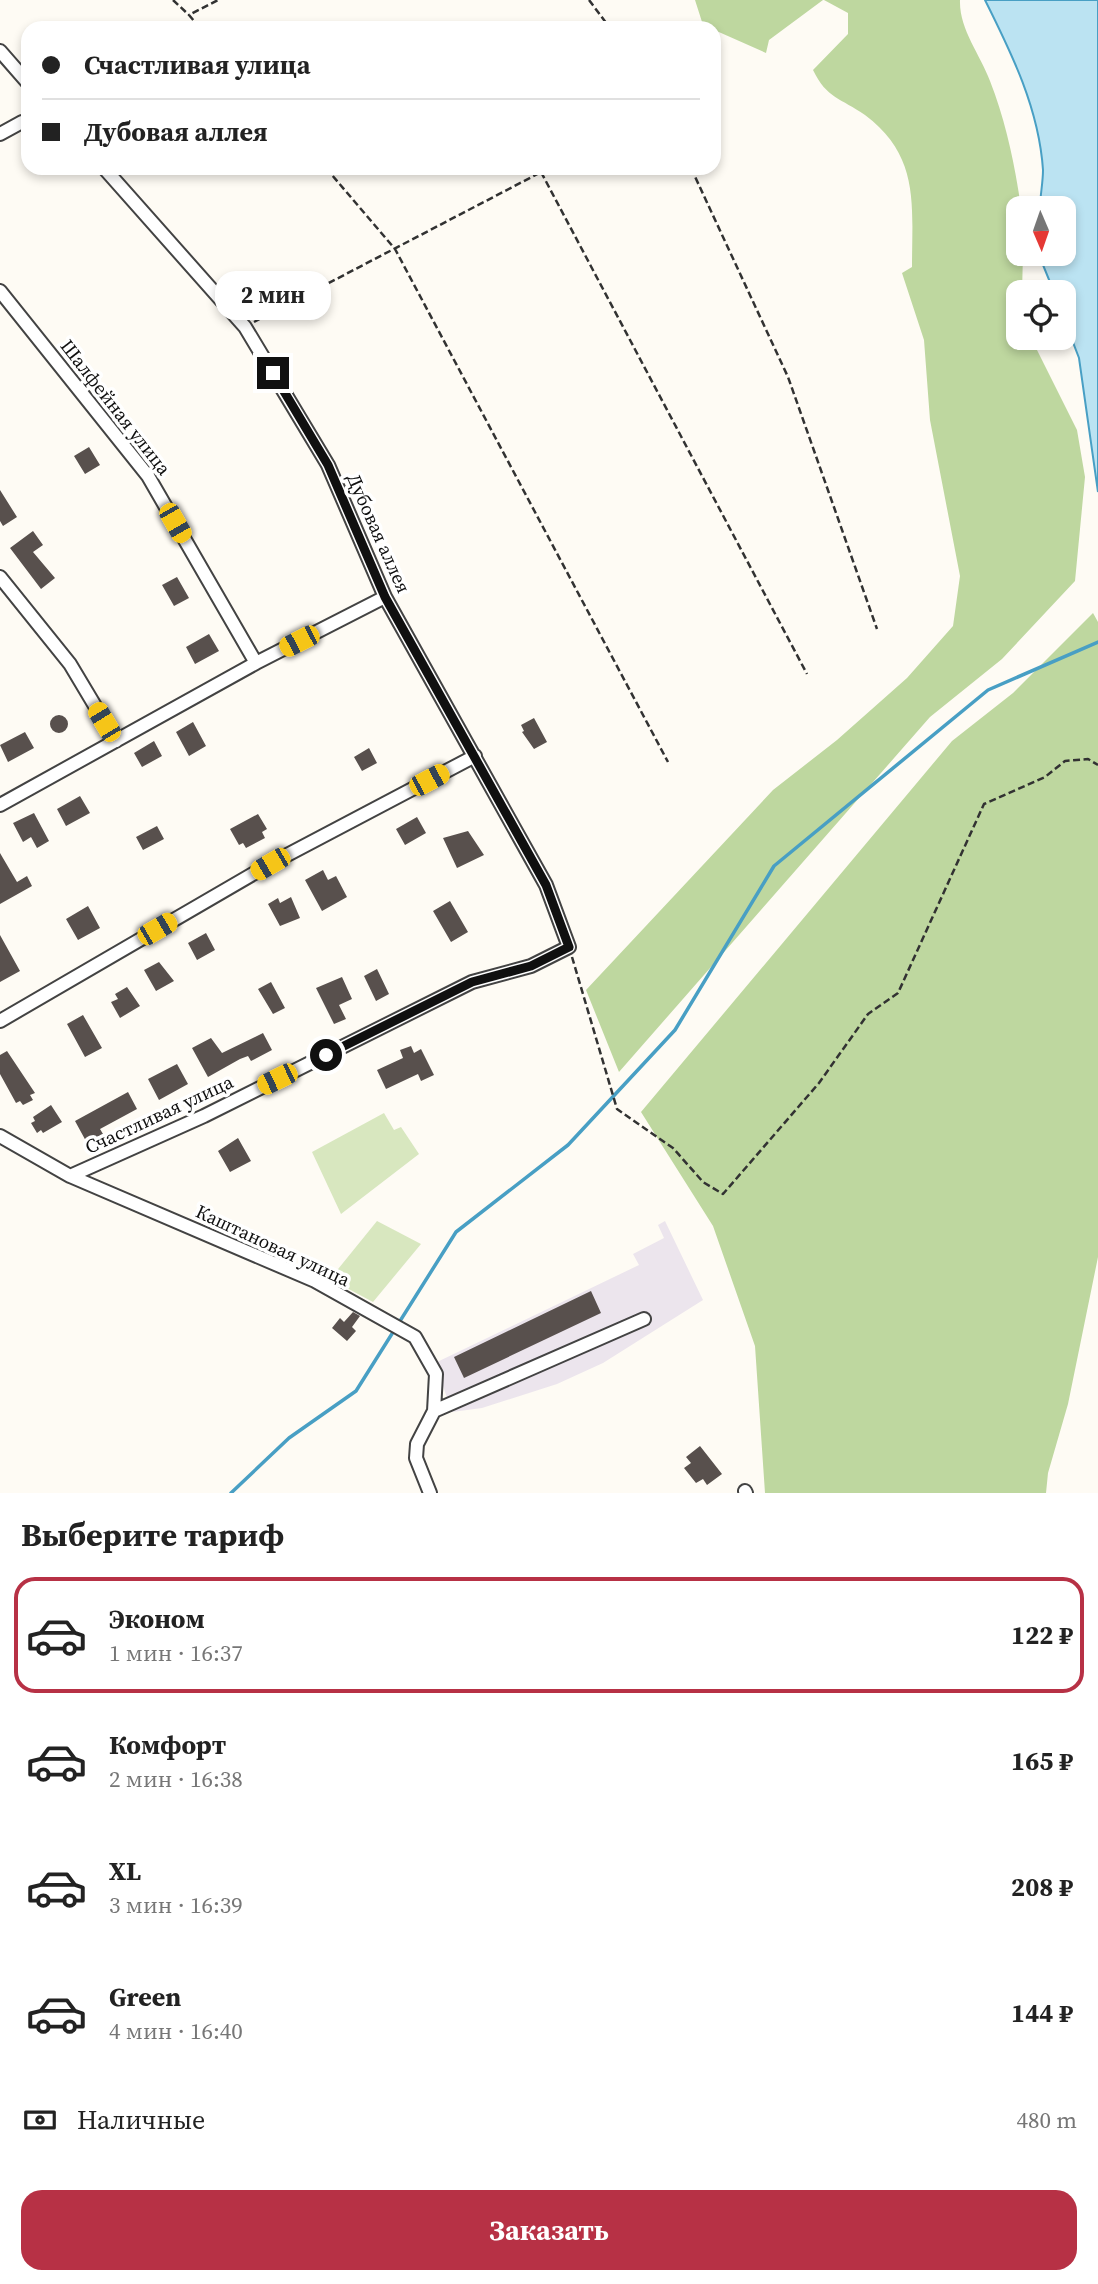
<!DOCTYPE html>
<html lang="ru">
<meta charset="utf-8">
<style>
:root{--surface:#fff;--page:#f2f2f2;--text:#222;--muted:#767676;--line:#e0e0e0;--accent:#b73145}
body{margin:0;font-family:"Source Serif 4",serif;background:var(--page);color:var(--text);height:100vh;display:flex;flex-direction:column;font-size:26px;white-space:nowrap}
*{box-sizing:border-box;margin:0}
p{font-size:23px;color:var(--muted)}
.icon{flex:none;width:38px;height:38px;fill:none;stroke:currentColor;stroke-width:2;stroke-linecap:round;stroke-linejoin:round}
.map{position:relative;height:1493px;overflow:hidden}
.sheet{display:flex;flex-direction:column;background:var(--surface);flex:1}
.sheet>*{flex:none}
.hud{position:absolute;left:21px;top:21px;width:700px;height:154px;border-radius:21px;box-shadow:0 4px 10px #0003;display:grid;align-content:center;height:154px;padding:0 21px;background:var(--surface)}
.needle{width:46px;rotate:178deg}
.buttons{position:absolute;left:1006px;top:196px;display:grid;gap:14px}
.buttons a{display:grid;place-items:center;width:70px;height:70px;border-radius:14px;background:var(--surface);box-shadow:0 4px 10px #0003;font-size:35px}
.end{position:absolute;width:32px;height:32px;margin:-16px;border:9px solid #101010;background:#fff;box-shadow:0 0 0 4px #fff}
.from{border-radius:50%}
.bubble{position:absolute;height:49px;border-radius:21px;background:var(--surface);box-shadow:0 4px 10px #0003;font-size:23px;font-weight:700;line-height:49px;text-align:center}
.car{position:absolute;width:21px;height:42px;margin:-21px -10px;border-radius:9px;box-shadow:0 0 5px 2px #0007;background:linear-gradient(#f5c518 24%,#345 0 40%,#f5c518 0 76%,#345 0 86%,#f5c518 0)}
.hud b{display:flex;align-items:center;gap:24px;height:66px;font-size:26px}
.hud b+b{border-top:2px solid var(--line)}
.hud i{width:18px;height:18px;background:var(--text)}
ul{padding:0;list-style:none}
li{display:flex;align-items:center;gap:21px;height:116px;margin:0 14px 10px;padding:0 7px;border:4px solid transparent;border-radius:21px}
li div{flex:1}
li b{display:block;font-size:26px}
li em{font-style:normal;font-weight:700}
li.current{border-color:var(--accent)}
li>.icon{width:63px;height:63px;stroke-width:1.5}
h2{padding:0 21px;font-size:32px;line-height:84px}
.pay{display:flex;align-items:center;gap:18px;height:77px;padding:0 21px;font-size:26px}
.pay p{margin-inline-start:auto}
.button{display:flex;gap:14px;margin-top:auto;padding:14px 21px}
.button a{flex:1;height:80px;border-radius:21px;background:var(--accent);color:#fff;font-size:28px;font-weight:700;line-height:80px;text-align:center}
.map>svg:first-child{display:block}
</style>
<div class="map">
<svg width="1098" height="1493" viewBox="0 0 1098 1493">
<rect width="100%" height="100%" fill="#fefbf4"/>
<path fill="#ece5ed" d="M665 1221 703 1300 603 1363 557 1384 482 1408 452 1412 435 1363 639 1265 633 1254 664 1238 658 1225Z"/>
<path fill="#d8e7bf" d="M384 1113 394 1130 401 1127 419 1154 341 1214 312 1152Z
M377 1221 421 1244 373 1302 330 1279Z"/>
<path fill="#bed79f" d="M695 0H823L769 40 766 53 703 25Z
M824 0H960C959 29 980 54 990 81 1006 122 1015 165 1021 208H1018V254H1023L1022 292H1018V338H1031L1077 430 1085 477 1075 581 1002 659 930 717 619 1072 586 990 773 790 837 740 907 678 953 626 960 576 930 420 924 340 902 273 912 267C912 205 920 156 865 115 841 98 827 99 813 70L848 34V13Z
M1093 613 1098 622V1257L1068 1404 1048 1473 1046 1493H765L755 1346 713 1226 641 1112 952 741 1013 693Z"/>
<path fill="#bbe3f2" stroke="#489fc4" stroke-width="2" d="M985 0H1098V492L1079 358 1064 319V292H1054L1043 265 1042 254H1064V208H1040C1040 196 1043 183 1043 170 1039 109 1012 54 985 0Z"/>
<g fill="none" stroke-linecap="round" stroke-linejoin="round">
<path stroke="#489fc4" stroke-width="3.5" d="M231 1493 289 1438 356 1391 456 1232 568 1145 675 1030 774 866 988 690 1098 642"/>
</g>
<path fill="#58504d" d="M89 447 100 465 85 474 74 456Z
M0 490 17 517 3 526 0 521Z
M33 531 43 545 33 552 55 578 41 589 10 548Z
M177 577 189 598 174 606 162 585Z
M209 634 219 651 195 664 186 647Z
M50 724a9 9 0 1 1 18 0a9 9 0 1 1-18 0Z
M534 718 547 742 534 749 522 732 524 731 521 725Z
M193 722 206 746 189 756 176 732Z
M25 732 34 748 8 762 0 745Z
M154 741 162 756 142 767 134 753Z
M369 748 377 763 362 771 354 757Z
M80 796 90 813 66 826 57 809Z
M34 813 49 841 37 848 31 837 23 842 13 823Z
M258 814 267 829 262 832 265 838 246 848 243 843 239 845 230 829Z
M417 817 426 833 405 845 396 829Z
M157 826 164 839 143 850 136 837Z
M468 831 484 855 457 868 443 838Z
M0 853 17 882 27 876 32 886 0 904Z
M323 870 328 880 336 876 347 897 322 911 305 880Z
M291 897 300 918 280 926 268 904 278 898 280 903Z
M450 901 468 932 451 942 433 911Z
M88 906 100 928 78 940 66 919Z
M206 933 215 950 197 960 188 943Z
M0 935 20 971 0 982Z
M159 962 174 981 156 991 144 970Z
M377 969 389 994 376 1001 364 976Z
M342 977 352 999 339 1005 346 1019 334 1024 316 988Z
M271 982 285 1008 273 1014 258 989Z
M127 987 140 1006 120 1018 111 1002 118 999 115 994Z
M83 1015 102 1048 85 1057 67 1024Z
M263 1033 272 1050 251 1061 248 1056 240 1059 208 1077 192 1048 211 1038 222 1053Z
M411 1046 414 1053 421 1049 434 1075 421 1081 418 1074 386 1089 377 1070 403 1058 400 1050Z
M7 1051 35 1093 30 1095 33 1100 23 1105 20 1101 16 1103 0 1074V1055Z
M177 1064 188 1084 159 1100 148 1079Z
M128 1092 137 1109 100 1129 103 1134 87 1143 75 1121Z
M51 1105 62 1122 43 1133 41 1130 37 1133 31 1123 35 1121 33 1117Z
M238 1138 251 1161 230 1172 218 1151Z
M591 1291 601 1313 464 1378 454 1357Z
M353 1312 360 1316 352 1327 356 1331 347 1341 332 1328 340 1318 344 1322Z
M700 1446 722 1474 707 1485 703 1479 696 1483 684 1468 691 1463 686 1457Z"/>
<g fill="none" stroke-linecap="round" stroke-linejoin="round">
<g stroke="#434343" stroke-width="16">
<path id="minor" d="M0 51 28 83
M0 134 22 122
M0 291 148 476 256 663
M0 577 70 664 116 741
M0 805 256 663 385 597
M0 1021 270 864 475 756
M0 1136 70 1176 315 1281 415 1337 436 1374 434 1411 417 1444 416 1458 430 1493
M70 1176 204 1116 472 982 531 966 569 947 546 885 385 597 328 465 245 327 104 168
M434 1411 644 1319
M745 1491 746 1493"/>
</g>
<path stroke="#323232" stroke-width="2.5" stroke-dasharray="7 3.5" stroke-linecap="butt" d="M173 0 189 15
M589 0 610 28
M200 28 189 15 218 0
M326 168 395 249 668 762
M691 168 788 377 877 629
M541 172 807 674
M254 322 549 168
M572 957 617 1109 673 1148 703 1182 723 1194 819 1083 868 1014 898 993 984 804 1045 777 1065 761 1088 759 1098 765"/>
<use href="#minor" stroke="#fff" stroke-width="12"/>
</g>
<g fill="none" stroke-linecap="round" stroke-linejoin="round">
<path stroke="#101010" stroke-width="9" d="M273 373 328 465 385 597 546 885 569 947 531 966 472 982 326 1055"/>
</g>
<g text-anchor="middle" stroke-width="7" stroke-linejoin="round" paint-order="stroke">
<g font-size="19" fill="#101010" stroke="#fff">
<text transform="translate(116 407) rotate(52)" y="7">Шалфейная улица</text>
<text transform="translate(379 533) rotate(66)" y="7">Дубовая аллея</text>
<text transform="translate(159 1114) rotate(-25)" y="7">Счастливая улица</text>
<text transform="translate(273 1245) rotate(25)" y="7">Каштановая улица</text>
</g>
</g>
</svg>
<div class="buttons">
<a><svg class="needle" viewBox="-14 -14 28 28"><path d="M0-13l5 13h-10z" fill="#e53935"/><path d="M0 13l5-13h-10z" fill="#767676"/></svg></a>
<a><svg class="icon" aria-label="locate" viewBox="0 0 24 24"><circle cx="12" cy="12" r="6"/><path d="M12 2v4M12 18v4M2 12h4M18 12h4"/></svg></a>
</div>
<i class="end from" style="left:326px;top:1055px"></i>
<i class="end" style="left:273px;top:373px"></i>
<div class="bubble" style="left:215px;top:271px;width:116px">2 мин</div>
<i class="car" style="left:175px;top:523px;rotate:150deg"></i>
<i class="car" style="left:299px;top:641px;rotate:243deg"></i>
<i class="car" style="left:104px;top:722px;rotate:329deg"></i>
<i class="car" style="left:429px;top:780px;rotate:62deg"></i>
<i class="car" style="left:270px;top:864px;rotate:240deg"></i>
<i class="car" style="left:157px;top:929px;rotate:60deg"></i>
<i class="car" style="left:277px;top:1079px;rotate:244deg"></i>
<div class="hud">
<b><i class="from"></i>Счастливая улица</b>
<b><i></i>Дубовая аллея</b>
</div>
</div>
<section class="sheet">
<h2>Выберите тариф</h2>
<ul>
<li class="current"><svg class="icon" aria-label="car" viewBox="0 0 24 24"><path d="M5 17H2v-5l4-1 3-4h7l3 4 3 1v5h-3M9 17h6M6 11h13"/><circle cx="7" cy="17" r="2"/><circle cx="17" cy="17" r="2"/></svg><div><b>Эконом</b><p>1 мин · 16:37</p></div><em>122 ₽</em></li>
<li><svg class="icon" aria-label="car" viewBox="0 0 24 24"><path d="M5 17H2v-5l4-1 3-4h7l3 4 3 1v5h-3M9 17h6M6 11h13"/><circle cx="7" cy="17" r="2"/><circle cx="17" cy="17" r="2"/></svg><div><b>Комфорт</b><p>2 мин · 16:38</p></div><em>165 ₽</em></li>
<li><svg class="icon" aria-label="car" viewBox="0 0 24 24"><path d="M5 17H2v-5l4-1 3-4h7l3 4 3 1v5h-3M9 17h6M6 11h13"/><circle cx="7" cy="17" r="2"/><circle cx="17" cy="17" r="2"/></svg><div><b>XL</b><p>3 мин · 16:39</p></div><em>208 ₽</em></li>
<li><svg class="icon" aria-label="car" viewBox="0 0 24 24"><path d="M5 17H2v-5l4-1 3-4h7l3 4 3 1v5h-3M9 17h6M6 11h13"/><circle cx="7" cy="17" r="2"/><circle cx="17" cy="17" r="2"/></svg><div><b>Green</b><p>4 мин · 16:40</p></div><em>144 ₽</em></li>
</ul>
<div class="pay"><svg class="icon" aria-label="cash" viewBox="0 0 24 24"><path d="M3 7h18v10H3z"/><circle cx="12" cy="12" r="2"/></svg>Наличные<p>480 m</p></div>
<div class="button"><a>Заказать</a></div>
</section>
